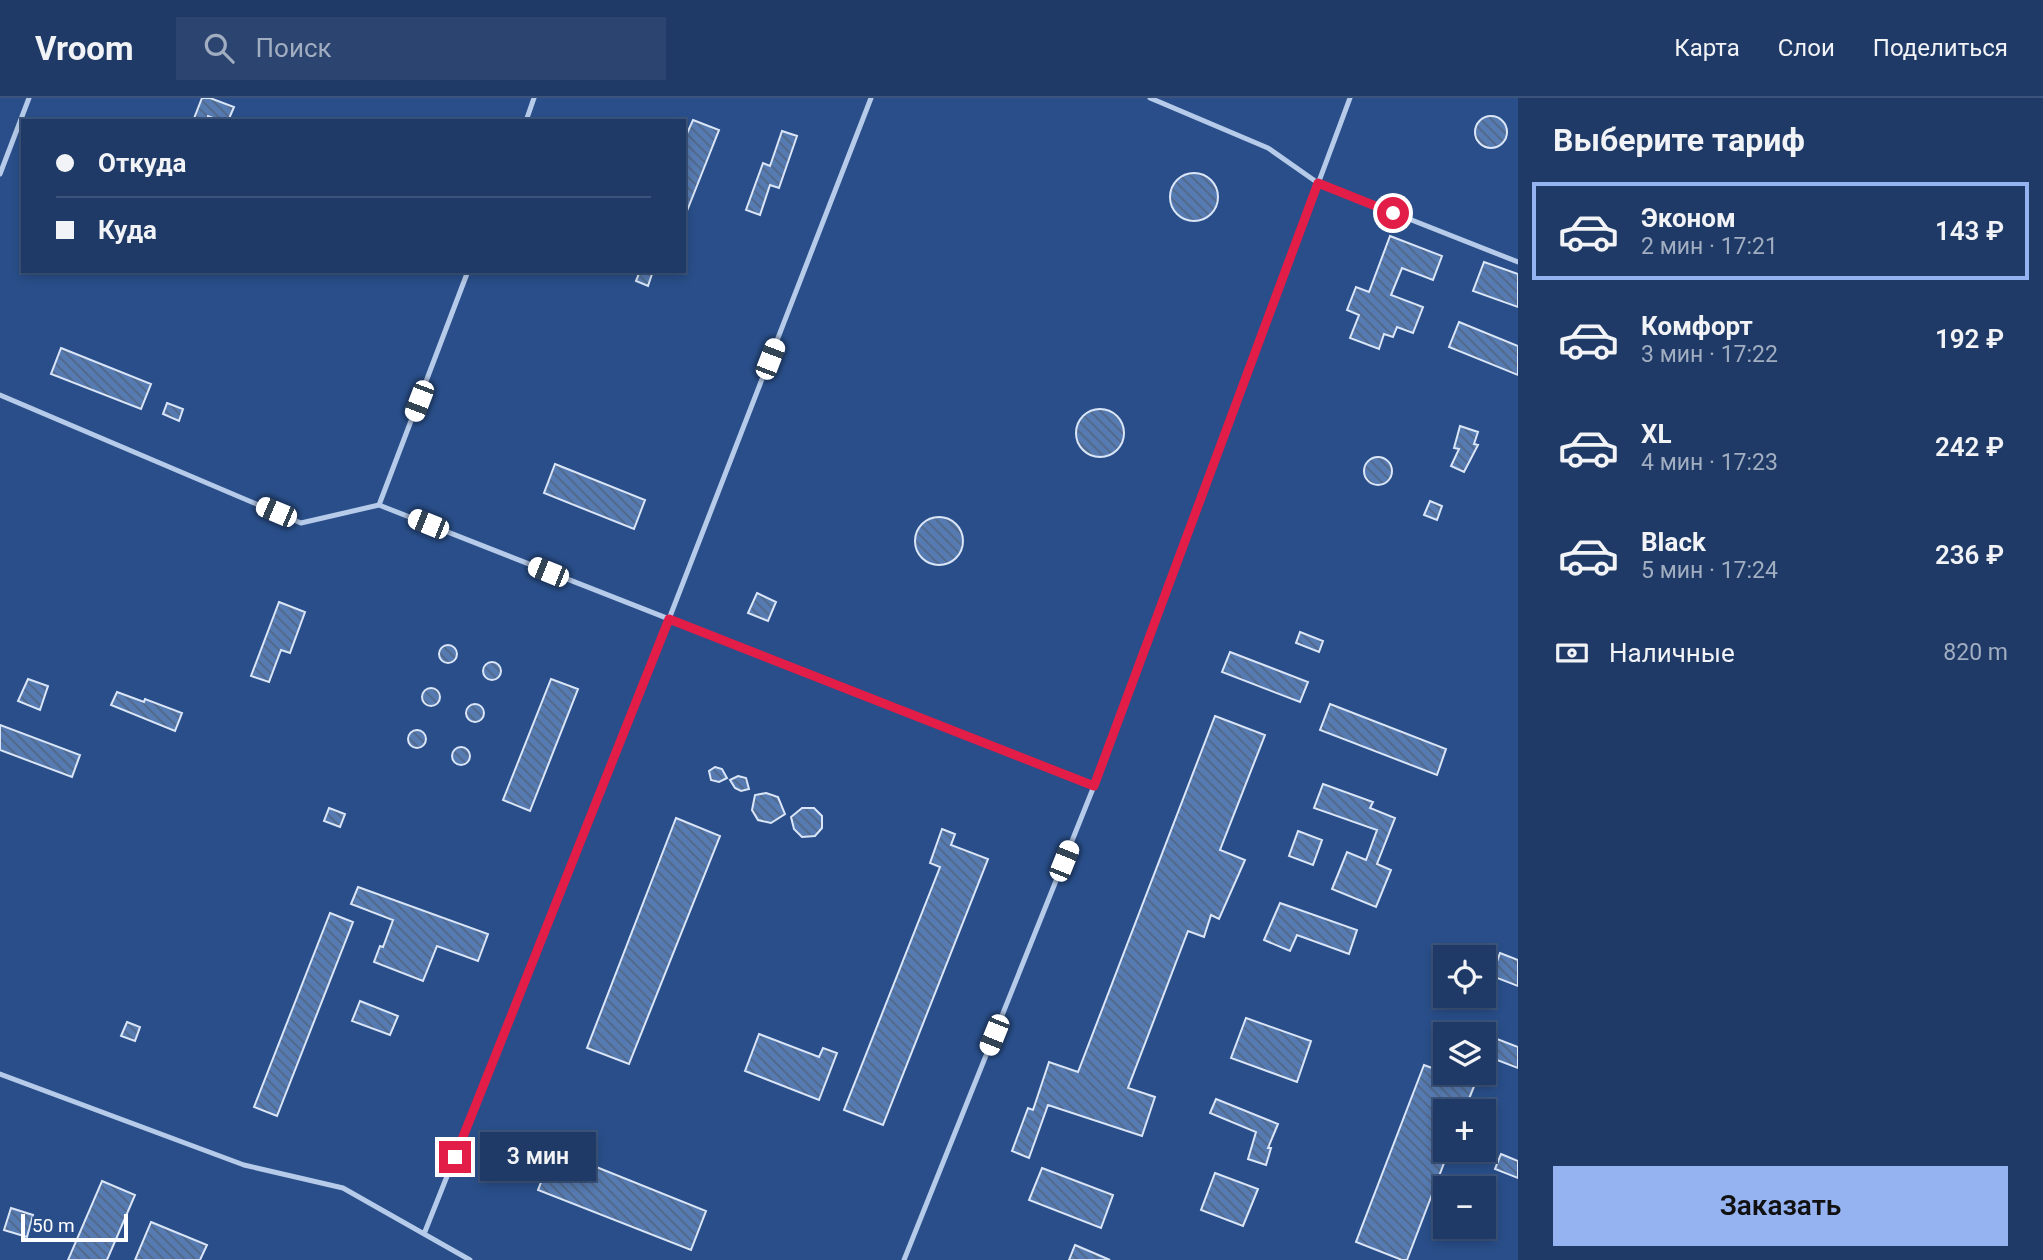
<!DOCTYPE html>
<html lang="ru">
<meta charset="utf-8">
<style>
:root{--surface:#1f3a67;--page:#2c4570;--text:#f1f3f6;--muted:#a1adc0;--line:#3c547b;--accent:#95b2f1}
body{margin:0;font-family:Roboto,sans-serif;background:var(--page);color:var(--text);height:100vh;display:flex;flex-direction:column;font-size:26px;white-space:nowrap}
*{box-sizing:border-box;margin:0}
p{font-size:23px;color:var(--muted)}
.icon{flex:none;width:38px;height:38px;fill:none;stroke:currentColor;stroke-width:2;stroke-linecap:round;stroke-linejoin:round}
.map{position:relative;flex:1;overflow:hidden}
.side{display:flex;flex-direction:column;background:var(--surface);width:525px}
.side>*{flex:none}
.banner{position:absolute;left:21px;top:21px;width:665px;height:154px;border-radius:0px;box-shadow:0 4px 10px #0003,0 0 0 2px var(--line);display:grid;align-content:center;height:154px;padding:0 35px;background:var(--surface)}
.controls{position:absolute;left:1433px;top:847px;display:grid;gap:14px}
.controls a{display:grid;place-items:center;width:63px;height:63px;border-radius:0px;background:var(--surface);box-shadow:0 4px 10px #0003,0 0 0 2px var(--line);font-size:35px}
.scale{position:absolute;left:21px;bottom:18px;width:107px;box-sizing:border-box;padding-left:7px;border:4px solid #fff;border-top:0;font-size:19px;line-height:24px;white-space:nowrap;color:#fff;-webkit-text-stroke:5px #294e89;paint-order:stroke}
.end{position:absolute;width:32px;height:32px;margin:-16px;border:9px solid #e11d48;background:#fff;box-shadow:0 0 0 4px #fff}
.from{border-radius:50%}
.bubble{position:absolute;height:49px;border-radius:0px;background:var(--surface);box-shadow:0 4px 10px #0003,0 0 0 2px var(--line);font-size:23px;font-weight:600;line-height:49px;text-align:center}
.car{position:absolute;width:21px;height:42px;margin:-21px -10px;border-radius:9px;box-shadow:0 0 5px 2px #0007;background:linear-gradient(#fff 24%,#345 0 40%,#fff 0 76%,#345 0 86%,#fff 0)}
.banner b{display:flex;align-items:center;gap:24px;height:66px;font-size:26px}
.banner b+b{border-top:2px solid var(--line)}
.banner i{width:18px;height:18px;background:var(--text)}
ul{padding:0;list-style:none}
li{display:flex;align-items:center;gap:21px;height:98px;margin:0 14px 10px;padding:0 21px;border:4px solid transparent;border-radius:0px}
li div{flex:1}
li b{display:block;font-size:26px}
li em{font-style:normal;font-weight:600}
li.on{border-color:var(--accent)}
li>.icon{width:63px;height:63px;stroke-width:1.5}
h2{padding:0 35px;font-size:32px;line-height:84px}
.pay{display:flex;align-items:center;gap:18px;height:77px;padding:0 35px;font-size:26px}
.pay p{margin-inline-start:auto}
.button{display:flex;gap:14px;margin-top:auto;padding:14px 35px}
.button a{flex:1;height:80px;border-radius:0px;background:var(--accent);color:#111;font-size:28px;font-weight:600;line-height:80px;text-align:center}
header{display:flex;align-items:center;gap:42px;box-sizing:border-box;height:98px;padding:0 35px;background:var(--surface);border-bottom:2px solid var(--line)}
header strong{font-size:33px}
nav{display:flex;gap:38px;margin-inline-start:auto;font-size:24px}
.search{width:490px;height:63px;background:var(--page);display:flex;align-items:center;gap:18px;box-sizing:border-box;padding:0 24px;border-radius:0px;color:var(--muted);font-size:26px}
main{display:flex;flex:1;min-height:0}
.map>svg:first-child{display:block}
</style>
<header>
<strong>Vroom</strong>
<div class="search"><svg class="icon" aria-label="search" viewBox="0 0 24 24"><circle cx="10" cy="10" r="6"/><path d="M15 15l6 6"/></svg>Поиск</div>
<nav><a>Карта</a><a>Слои</a><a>Поделиться</a></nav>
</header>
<main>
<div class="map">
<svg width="1518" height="1162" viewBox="0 0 1518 1162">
<defs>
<pattern id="building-back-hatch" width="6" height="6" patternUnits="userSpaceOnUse" patternTransform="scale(1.75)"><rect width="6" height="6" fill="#567bb2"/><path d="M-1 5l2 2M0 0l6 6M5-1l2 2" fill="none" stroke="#526684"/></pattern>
</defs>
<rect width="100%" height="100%" fill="#294e89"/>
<path fill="url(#building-back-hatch)" stroke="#dae6f7" stroke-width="2" d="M202 0H210L234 9 228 23H221L208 18 207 23H193Z
M1475 34a16 16 0 1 1 32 0a16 16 0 1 1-32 0Z
M693 22 719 32 685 118 684 42Z
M782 33 797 38 779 90 770 87 760 117 746 112 763 65 770 68Z
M1170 99a24 24 0 1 1 48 0a24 24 0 1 1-48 0Z
M1390 138 1442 158 1433 182 1402 170 1391 197 1423 209 1413 235 1397 229 1393 239 1384 236 1379 251 1350 240 1359 217 1347 212 1356 189 1369 194Z
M1484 164 1518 176V209L1473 193Z
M640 173H653L648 188 636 183Z
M1459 224 1518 248V277L1449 249Z
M61 250 151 286 141 311 51 276Z
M167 305 183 311 179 323 163 316Z
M1076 335a24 24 0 1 1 48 0a24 24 0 1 1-48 0Z
M1460 328 1478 334 1474 346 1478 347 1464 374 1451 368 1459 351 1454 350Z
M1364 373a14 14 0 1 1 28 0a14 14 0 1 1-28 0Z
M555 366 645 402 634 431 544 395Z
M1430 403 1442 408 1437 422 1424 417Z
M915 443a24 24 0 1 1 48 0a24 24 0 1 1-48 0Z
M757 495 776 504 768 523 748 515Z
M279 504 305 514 290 555 281 552 269 584 251 578Z
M1300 534 1323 543 1319 554 1296 545Z
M439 556a9 9 0 1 1 18 0a9 9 0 1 1-18 0Z
M1230 554 1308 584 1300 604 1222 574Z
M483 573a9 9 0 1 1 18 0a9 9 0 1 1-18 0Z
M28 581 48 588 40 612 18 603Z
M551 581 578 591 530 713 503 702Z
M422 599a9 9 0 1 1 18 0a9 9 0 1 1-18 0Z
M117 594 144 604 145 601 182 615 175 633 111 607Z
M466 615a9 9 0 1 1 18 0a9 9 0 1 1-18 0Z
M1330 606 1446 651 1437 677 1320 632Z
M1215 618 1265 637 1220 752 1245 762 1219 821 1211 817 1204 839 1188 833 1128 990 1155 999 1142 1038 1048 1007 1029 1060 1012 1053 1028 1010 1033 1012 1049 964 1078 974Z
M0 627 80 657 72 679 0 652Z
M408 641a9 9 0 1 1 18 0a9 9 0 1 1-18 0Z
M452 658a9 9 0 1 1 18 0a9 9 0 1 1-18 0Z
M715 669 722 671 727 680 719 684 711 682 709 673Z
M738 678 746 680 749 691 741 693 735 690 730 682Z
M1323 686 1373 704 1370 710 1395 720 1377 766 1391 772 1376 809 1332 791 1347 754 1366 762 1377 732 1314 710Z
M766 695 778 699 785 716 771 725 758 722 752 712 755 697Z
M329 710 345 716 340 729 324 723Z
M802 710H814L822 718V730L815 738 802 739 794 731 791 719Z
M676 720 720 738 629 966 587 950Z
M942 731 955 736 951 747 988 761 883 1027 844 1012 940 769 930 765Z
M1298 733 1322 742 1313 767 1289 758Z
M358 789 488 836 478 863 437 848 423 883 374 864 380 848 383 849 393 822 351 806Z
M1280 805 1357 832 1349 856 1297 837 1290 853 1264 842Z
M330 815 353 824 277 1018 254 1009Z
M1500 855 1518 862V888L1492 878Z
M360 903 398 918 390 937 352 923Z
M1246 920 1311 943 1297 984 1231 960Z
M127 924 140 929 135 943 121 938Z
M759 936 819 959 823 950 837 955 819 1002 745 973Z
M1484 936 1518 949V970L1484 957Z
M1424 967 1475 986 1464 1013H1446V1052H1449L1407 1162H1402L1356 1144Z
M1216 1001 1278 1026 1268 1050H1271L1266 1067 1248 1061 1256 1034 1210 1015Z
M554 1052 706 1113 691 1152 538 1092Z
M1501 1056 1518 1063V1080L1495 1071Z
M1042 1070 1113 1097 1101 1130 1029 1102Z
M1215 1075 1258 1091 1243 1128 1201 1112Z
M102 1083 135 1097 107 1162H68Z
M11 1110 33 1117 27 1139 4 1132Z
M151 1124 207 1147 200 1162H135Z
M1075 1147 1110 1162H1069Z"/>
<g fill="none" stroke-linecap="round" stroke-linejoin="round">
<path stroke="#b6cbe9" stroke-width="5" d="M1150 0 1268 50 1318 85 1518 164
M526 23 534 0
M0 76 29 0
M0 297 301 425 379 407 1094 688
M379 407 468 173
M0 976 244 1067 343 1090 470 1162
M424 1136 669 521 871 0
M904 1162 1094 688 1350 0"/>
</g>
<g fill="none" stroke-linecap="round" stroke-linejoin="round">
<path stroke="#e11d48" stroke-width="9" d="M455 1059 669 521 1094 688 1318 85 1393 115"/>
</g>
</svg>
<div class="controls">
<a><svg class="icon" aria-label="locate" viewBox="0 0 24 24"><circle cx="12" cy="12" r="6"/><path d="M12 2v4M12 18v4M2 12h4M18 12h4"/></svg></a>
<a><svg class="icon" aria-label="layers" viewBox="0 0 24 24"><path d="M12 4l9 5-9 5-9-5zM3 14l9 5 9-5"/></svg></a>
<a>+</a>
<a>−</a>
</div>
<div class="scale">50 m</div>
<i class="end from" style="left:1393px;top:115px"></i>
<i class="end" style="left:455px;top:1059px"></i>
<div class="bubble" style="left:480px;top:1034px;width:116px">3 мин</div>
<i class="car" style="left:770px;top:261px;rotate:21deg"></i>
<i class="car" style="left:419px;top:303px;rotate:201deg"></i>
<i class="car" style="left:276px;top:414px;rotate:293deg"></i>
<i class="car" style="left:428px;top:426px;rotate:292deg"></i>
<i class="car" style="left:548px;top:474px;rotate:292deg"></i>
<i class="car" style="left:1064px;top:763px;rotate:22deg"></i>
<i class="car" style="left:994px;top:937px;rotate:202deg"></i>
<div class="banner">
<b><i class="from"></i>Откуда</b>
<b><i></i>Куда</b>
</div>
</div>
<section class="side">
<h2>Выберите тариф</h2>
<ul>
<li class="on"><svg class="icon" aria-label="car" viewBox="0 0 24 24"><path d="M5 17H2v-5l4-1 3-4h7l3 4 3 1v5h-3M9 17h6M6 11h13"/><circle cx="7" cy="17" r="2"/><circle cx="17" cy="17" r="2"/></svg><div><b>Эконом</b><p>2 мин · 17:21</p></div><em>143 ₽</em></li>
<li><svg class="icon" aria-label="car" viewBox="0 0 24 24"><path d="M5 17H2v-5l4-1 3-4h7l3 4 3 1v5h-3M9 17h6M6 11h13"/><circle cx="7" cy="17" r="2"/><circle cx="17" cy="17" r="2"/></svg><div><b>Комфорт</b><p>3 мин · 17:22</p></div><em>192 ₽</em></li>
<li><svg class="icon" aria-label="car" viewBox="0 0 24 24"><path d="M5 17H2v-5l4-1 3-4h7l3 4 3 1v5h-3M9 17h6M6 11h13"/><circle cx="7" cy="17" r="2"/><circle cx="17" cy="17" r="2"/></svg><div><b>XL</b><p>4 мин · 17:23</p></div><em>242 ₽</em></li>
<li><svg class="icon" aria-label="car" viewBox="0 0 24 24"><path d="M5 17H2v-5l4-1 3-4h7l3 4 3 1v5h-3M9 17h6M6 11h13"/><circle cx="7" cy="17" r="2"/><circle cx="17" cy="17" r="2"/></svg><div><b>Black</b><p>5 мин · 17:24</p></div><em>236 ₽</em></li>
</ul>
<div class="pay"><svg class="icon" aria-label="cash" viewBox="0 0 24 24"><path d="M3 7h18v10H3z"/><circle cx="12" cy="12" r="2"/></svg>Наличные<p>820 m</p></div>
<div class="button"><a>Заказать</a></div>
</section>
</main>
